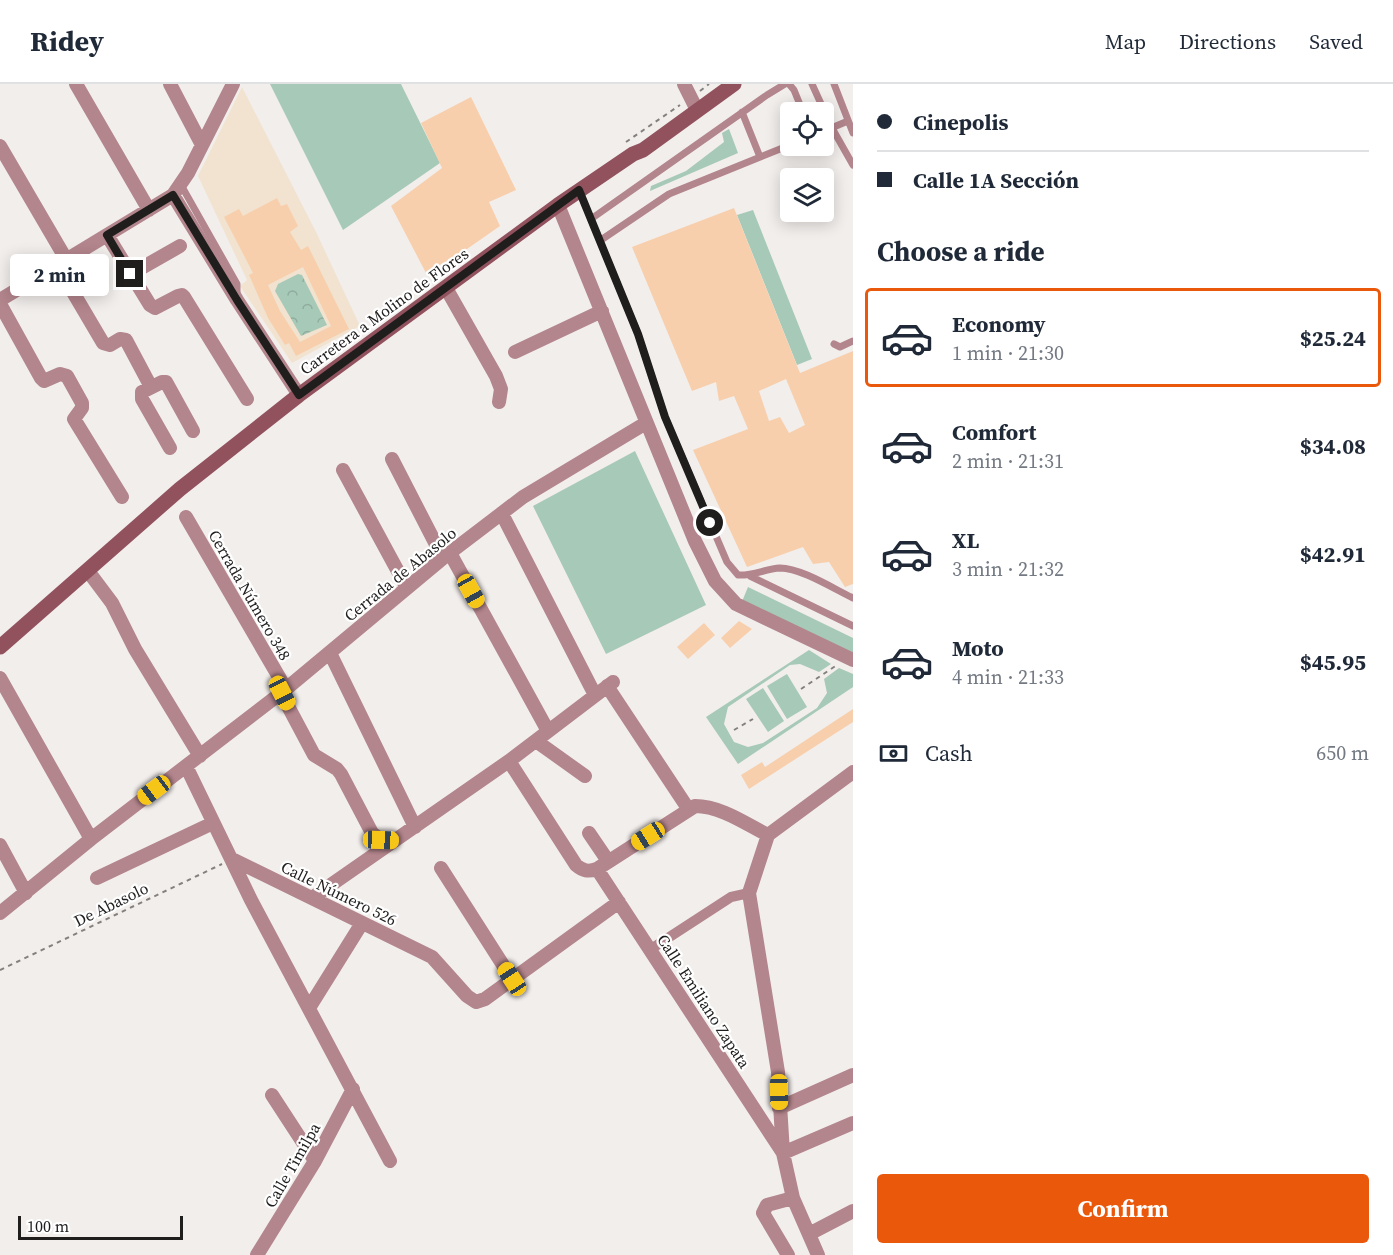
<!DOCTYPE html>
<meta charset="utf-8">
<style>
:root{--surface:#fff;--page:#f6f6f7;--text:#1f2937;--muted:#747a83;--line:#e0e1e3;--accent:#ea580c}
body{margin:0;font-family:"Source Serif 4",serif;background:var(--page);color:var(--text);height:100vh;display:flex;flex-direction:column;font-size:22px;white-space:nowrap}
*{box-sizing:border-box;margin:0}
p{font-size:20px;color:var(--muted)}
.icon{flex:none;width:33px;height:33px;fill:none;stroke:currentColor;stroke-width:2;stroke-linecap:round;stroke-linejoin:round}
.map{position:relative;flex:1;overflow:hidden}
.side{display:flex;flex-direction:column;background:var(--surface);width:540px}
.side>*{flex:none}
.top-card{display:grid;align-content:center;height:132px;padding:0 24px;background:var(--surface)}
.fabs{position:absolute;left:780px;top:18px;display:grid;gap:12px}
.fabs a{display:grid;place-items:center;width:54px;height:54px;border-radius:6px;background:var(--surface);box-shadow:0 3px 15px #0003;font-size:30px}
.scale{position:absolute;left:18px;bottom:15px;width:165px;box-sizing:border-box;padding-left:6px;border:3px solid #1f1e1d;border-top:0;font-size:16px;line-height:21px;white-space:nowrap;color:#1f1e1d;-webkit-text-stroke:4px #fff;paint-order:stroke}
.end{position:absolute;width:27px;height:27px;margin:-14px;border:8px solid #1f1e1d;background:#fff;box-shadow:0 0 0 3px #fff}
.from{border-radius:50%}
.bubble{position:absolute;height:42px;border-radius:6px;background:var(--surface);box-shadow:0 3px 15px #0003;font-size:20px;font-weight:700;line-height:42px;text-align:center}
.car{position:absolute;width:18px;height:36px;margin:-18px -9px;border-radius:8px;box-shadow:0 0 4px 2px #0007;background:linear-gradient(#f5c518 24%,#345 0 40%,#f5c518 0 76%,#345 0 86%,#f5c518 0)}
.top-card b{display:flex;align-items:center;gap:21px;height:57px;font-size:22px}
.top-card b+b{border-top:2px solid var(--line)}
.top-card i{width:15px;height:15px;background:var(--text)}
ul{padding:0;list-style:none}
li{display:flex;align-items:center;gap:18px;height:99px;margin:0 12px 9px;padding:0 12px;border:3px solid transparent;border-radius:6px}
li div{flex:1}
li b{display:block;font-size:22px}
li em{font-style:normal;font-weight:700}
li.on{border-color:var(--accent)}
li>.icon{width:54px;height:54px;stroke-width:1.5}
h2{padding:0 24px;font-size:27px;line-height:72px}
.pay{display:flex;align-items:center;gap:15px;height:66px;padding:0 24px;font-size:22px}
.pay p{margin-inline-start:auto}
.button{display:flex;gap:12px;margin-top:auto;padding:12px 24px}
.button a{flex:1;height:69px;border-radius:6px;background:var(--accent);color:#fff;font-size:24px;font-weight:700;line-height:69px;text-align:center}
header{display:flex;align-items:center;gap:36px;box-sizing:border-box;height:84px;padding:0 30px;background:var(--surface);border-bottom:2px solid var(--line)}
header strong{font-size:28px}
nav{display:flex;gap:33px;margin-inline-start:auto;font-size:21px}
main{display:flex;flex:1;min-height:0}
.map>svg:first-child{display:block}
</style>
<header>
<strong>Ridey</strong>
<nav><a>Map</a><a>Directions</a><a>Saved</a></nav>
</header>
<main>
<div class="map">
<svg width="853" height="1171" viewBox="0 0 853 1171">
<defs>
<pattern id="park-crowns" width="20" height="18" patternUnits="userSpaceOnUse" patternTransform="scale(1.5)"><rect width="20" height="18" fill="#a7c9b8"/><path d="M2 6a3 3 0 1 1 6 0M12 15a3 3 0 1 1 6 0" fill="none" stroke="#8fac9e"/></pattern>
</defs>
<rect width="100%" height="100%" fill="#f2eeec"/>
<path fill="#f1e3d0" d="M242 3 317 150 360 242 292 279 240 202 247 196 198 92Z"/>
<path fill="#a7c9b8" d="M270 0H401L440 79 343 146Z
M729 45 738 69 650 107 651 102 686 87 724 58 722 49Z
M753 126 812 275 797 281 737 131Z
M635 367 706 521 606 570 533 422Z
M748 503 853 554V574L741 520Z
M809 566 831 580 819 588 800 580 790 581 728 623 724 640 734 658 748 663 763 659 817 624 827 609 824 595 839 584 853 590V603L738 680 706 633Z
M787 590 807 623 787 635 767 602Z
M763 604 784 637 768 648 746 615Z"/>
<path fill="url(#park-crowns)" d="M298 190 302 191 327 241 301 252 275 207 278 200Z"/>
<path fill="#f8cfac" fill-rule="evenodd" d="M471 13 516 106 489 118 500 142 467 165 426 189 391 122 442 84 421 39Z
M277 114 281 122 287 120 298 142 290 148 301 166 308 162 349 245 296 272 289 259 285 261 268 234 249 191 253 189 224 133 239 125 243 132ZM303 183 331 242 300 258 280 227 268 201Z
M734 124 800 289 853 267V500L845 503 829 478 813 480 803 463 747 483 693 366 748 345 734 312 719 317 716 298 692 307 632 163ZM786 295 805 341 789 349 780 333 769 337 759 307Z
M739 537 752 545 730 564 721 554Z
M704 539 715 551 688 575 677 563Z
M853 625V638L749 705 741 691 762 678 765 683Z"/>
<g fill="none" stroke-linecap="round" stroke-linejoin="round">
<path stroke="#83817f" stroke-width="2" stroke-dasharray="4.5 4.5" stroke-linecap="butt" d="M700 7 709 0
M626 58 680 21
M384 231 401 219
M801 605 837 581
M734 646 753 635
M0 886 222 780"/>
<path stroke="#b3858c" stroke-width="7" d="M789 0 794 6 803 28
M812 0 832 44 853 81
M834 0 853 49
M742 28 760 73
M824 47 848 37
M181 101 237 200V210
M579 106 638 250 665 333 727 478 738 491C753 492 765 485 780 484 801 484 834 505 853 514
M591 135 767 11 785 0
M601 156 669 110 790 61
M834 260 840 263 853 257
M750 492 853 542"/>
<path stroke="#b3858c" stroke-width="10" d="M651 865 731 813 749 809"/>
<path stroke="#b3858c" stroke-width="14" d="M76 0 149 126
M170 0 202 61
M684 0 694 20
M0 62 66 175
M173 111 237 216 299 311
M558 121 695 457 715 497 736 520 853 576
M107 151 150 221 155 224 178 212 182 211 184 213 247 315
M57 181 103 259 110 261 120 255 126 256 151 303
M131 190 180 162
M446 204 496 292 501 305 499 318
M0 216 173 111 188 89 233 0
M0 220 41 294 44 297 60 290 67 292 82 319V324L74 335 122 413
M515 268 602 227
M170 364 142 315V308L162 298H166L193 347
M392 375 443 474
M343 386 407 504
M502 430 595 611
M186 433 286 605
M450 469 548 647
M88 487 112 519 135 565 200 672
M330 569 415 743
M0 594 91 755
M607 602 689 726
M281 609 314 671 337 685 341 690 372 749 381 756H395
M536 657 585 692
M509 677 576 781C583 787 588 788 597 785L695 722C721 722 746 740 768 751
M186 682 251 816 390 1077
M589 749 608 777
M768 751 749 809 778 988 783 1069 793 1114 818 1171
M768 751 853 688
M0 761 26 809
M232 775 432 873 467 912 476 918 485 915 619 818
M441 784 512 895
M597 785 783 1069 853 1039
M97 794 213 739
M312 814 509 677 613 598
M0 829 91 755 281 609 443 474 523 413 646 339
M309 924 362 839
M272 1011 315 1077
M779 1024 853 991
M809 1150 853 1127
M257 1171 315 1077 353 1005
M788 1171 763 1129 767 1121 793 1114"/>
<path stroke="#91525e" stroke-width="15" d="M0 563 180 405 299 311 558 121 633 70 643 66 734 0"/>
</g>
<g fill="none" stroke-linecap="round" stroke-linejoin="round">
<path stroke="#1f1e1d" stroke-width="8" d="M130 190 107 151 173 111 237 216 299 311 579 106 638 250 665 333 710 439"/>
</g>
<g text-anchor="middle" stroke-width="4.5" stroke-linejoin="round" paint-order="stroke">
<g font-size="16" fill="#1f1e1d" stroke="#fff">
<text transform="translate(384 227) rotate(-36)" y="6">Carretera a Molino de Flores</text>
<text transform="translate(400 490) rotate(-39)" y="6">Cerrada de Abasolo</text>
<text transform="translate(250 511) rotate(60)" y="6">Cerrada Número 348</text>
<text transform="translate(339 809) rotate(26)" y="6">Calle Número 526</text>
<text transform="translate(111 820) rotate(-26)" y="6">De Abasolo</text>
<text transform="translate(704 917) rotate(57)" y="6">Calle Emiliano Zapata</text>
<text transform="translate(292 1081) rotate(-60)" y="6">Calle Timilpa</text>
</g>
</g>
</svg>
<div class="fabs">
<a><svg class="icon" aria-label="locate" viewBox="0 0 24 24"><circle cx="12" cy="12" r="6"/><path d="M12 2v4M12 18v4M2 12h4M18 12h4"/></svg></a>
<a><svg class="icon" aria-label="layers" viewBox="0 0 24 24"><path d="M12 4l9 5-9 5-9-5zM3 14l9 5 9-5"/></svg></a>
</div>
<div class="scale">100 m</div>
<i class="end from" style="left:710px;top:439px"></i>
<i class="end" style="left:130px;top:190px"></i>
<div class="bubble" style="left:10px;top:170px;width:99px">2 min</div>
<i class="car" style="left:471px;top:507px;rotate:151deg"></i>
<i class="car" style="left:282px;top:609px;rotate:153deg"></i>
<i class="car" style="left:154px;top:706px;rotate:233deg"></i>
<i class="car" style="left:648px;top:752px;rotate:238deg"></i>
<i class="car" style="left:381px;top:756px;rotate:92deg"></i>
<i class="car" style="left:512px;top:895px;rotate:327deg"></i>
<i class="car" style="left:779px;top:1008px;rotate:179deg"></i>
</div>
<section class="side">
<div class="top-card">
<b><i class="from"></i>Cinepolis</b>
<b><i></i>Calle 1A Sección</b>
</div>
<h2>Choose a ride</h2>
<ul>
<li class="on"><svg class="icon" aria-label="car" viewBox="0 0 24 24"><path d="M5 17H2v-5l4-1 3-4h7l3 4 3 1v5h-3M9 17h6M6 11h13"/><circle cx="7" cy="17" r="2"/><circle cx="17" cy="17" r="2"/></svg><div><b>Economy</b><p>1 min · 21:30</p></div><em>$25.24</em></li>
<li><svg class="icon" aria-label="car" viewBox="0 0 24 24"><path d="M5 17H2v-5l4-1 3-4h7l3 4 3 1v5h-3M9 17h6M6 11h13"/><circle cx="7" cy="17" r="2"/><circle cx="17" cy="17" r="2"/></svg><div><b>Comfort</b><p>2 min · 21:31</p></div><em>$34.08</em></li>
<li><svg class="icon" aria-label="car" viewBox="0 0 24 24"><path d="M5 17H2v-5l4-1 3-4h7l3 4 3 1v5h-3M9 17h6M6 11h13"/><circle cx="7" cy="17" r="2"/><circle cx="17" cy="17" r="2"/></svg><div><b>XL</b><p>3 min · 21:32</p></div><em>$42.91</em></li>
<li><svg class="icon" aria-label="car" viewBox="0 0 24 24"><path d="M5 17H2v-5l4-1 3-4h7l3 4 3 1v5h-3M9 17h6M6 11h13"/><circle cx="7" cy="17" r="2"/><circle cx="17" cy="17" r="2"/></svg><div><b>Moto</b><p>4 min · 21:33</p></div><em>$45.95</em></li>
</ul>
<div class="pay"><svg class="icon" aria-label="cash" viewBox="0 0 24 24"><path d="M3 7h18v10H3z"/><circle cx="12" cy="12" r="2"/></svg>Cash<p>650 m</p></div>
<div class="button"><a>Confirm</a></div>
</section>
</main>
